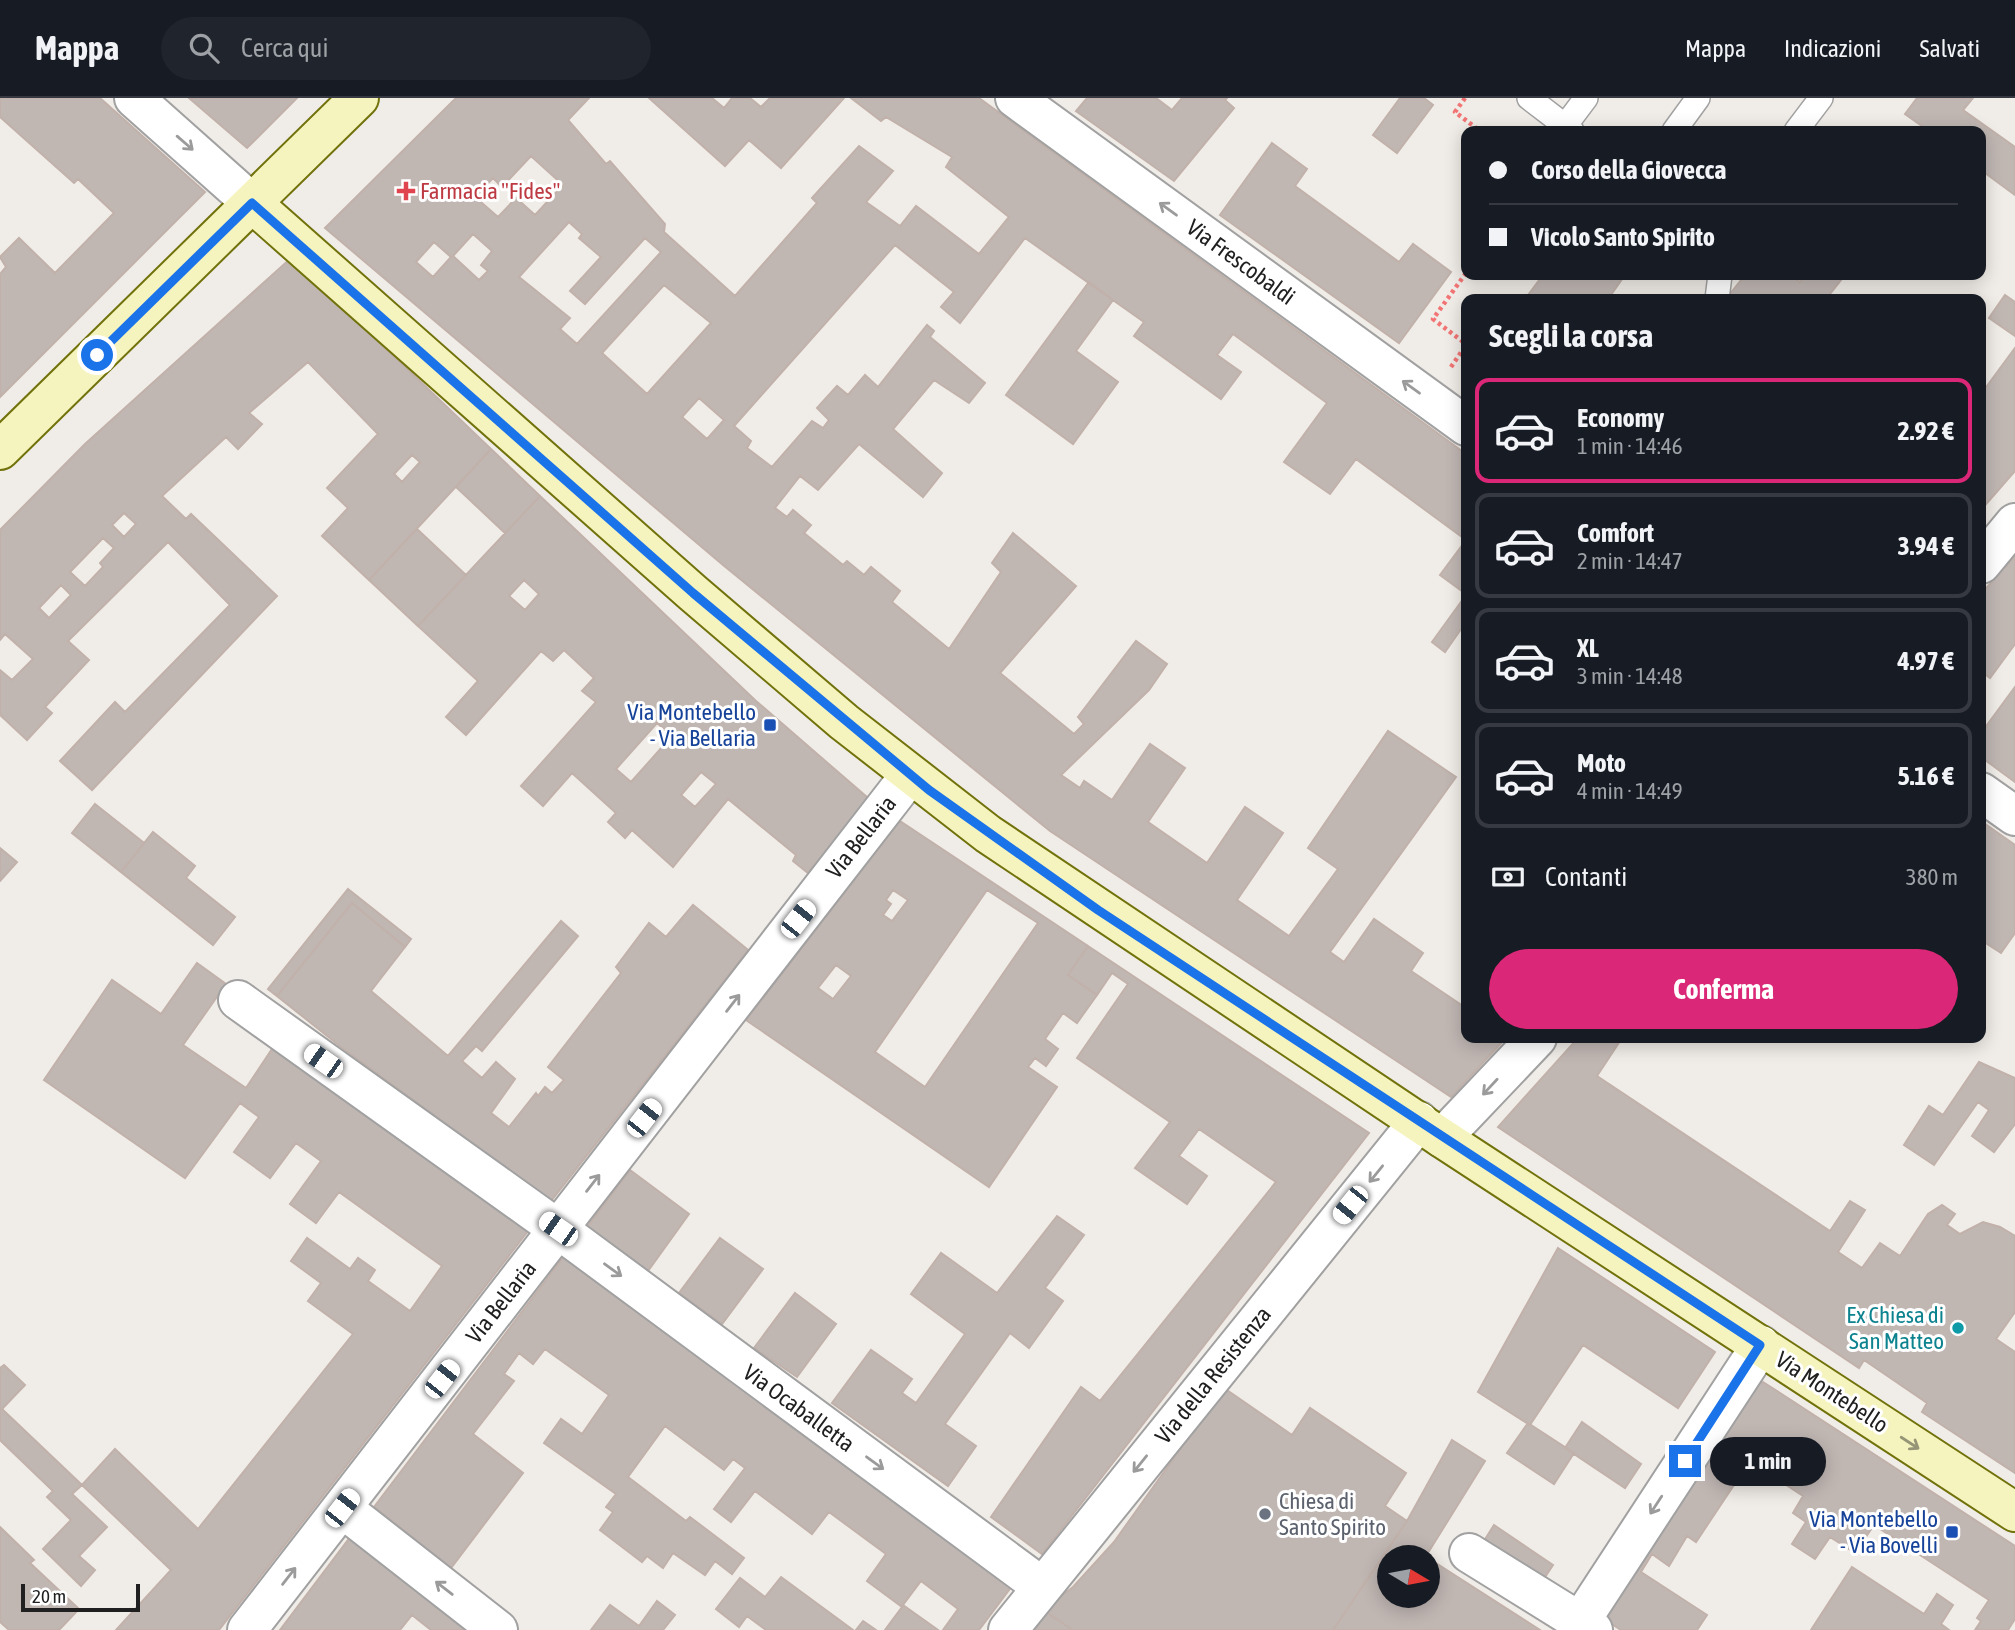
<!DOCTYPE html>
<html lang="it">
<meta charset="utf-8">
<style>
:root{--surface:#171b24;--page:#20242c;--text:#f1f3f6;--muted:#9ea1a6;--line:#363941;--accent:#db2777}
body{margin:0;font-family:"Asap Condensed",sans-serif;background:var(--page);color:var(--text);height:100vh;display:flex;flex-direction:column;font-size:26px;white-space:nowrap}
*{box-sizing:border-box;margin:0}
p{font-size:23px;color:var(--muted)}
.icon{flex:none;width:38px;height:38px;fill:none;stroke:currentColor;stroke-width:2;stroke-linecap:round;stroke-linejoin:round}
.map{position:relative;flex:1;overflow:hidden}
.drawer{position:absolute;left:1461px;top:196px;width:525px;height:749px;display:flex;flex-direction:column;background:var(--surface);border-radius:14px;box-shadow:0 4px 18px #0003}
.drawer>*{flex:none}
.guide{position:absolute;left:1461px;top:28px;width:525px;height:154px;border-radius:14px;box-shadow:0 4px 18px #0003;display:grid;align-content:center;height:154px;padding:0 28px;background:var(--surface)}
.needle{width:46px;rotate:100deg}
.controls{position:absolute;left:1377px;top:1447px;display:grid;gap:14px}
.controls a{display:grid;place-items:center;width:63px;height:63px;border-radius:50%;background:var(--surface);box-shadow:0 4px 18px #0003;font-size:35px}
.scale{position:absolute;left:21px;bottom:18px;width:119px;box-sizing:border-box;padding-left:7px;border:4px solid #202020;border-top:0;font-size:19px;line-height:24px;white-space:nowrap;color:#202020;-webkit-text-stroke:5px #fff;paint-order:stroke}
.end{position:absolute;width:32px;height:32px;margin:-16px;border:9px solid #1a73e8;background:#fff;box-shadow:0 0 0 4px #fff}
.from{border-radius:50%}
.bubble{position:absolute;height:49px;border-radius:24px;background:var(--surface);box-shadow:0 4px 18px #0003;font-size:23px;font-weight:700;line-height:49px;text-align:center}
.car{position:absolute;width:21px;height:42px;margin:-21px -10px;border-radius:9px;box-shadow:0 0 5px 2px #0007;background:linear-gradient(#fff 24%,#345 0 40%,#fff 0 76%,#345 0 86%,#fff 0)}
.guide b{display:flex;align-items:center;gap:24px;height:66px;font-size:26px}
.guide b+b{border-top:2px solid var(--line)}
.guide i{width:18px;height:18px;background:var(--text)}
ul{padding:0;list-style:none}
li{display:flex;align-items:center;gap:21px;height:105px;margin:0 14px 10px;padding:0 14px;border:4px solid var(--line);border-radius:14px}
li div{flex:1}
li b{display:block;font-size:26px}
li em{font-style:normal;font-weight:700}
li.selected{border-color:var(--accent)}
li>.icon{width:63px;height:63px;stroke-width:1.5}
h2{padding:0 28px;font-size:32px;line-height:84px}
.pay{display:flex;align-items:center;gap:18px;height:77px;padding:0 28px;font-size:26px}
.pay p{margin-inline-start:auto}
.cta{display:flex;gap:14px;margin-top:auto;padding:14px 28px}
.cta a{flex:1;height:80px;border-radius:42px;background:var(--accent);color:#fff;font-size:28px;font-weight:700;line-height:80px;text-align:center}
header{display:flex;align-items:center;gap:42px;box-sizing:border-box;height:98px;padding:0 35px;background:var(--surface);border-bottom:2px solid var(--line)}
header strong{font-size:33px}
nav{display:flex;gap:38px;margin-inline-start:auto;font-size:24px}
.search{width:490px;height:63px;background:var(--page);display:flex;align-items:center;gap:18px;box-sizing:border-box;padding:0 24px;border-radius:38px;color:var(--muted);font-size:26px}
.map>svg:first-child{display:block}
</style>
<header>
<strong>Mappa</strong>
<div class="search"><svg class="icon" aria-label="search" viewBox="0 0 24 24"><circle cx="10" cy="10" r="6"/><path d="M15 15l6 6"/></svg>Cerca qui</div>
<nav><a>Mappa</a><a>Indicazioni</a><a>Salvati</a></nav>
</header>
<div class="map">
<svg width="2015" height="1532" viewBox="0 0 2015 1532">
<rect width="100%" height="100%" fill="#f0ece7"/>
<path fill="#c0b7b3" stroke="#c1b1aa" stroke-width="2" fill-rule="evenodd" d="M0 0H100L205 94 0 299V176L6 169 0 159 19 140 55 175 114 115 78 81 74 85 0 19Z
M189 0H297L247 50Z
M456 0H589L568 22 606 66 610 63 665 126 664 134 735 198 817 105 812 100 859 48 893 73 866 104 900 128 916 108 979 156 1009 119 946 69 952 59 886 19 881 23 851 0H979L1466 356V496L1440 477 1466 442 1356 361 1330 396 1284 364 1327 305 1233 236 1217 257 1241 274 1221 301 1134 238 1144 224 1025 140 960 225 941 209 954 194 895 147 734 328 751 343 747 350 772 369 812 323 823 330 829 322 817 310 837 288 848 297 865 277 878 289 927 227 934 233 930 239 985 285 969 305 934 282 893 331 942 375 923 399 859 346 818 392 800 378 775 410 787 419 793 412 811 427 804 435 843 467 847 463 864 477 871 469 900 493 892 504 949 551 1001 474 992 465 1013 435 1076 488 1000 575 1074 636 1084 626 1078 619 1136 543 1167 566 1149 592 1061 677 1080 690 1084 683 1112 702 1150 646 1185 670 1148 724 1207 765 1245 709 1283 735 1237 802 1289 838 1338 771 1308 750 1388 633 1456 679 1330 854 1344 864 1374 821 1423 855 1411 873 1466 910V940H1506L1451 999 1050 733 723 467 325 130ZM531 58 563 87 535 117 516 100 498 119 475 99 493 80 502 89ZM569 124 582 136 579 140 601 159 570 193 585 206 645 140 661 154 577 246 560 231 570 220 519 179ZM473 136 492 153 481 167 488 173 479 182 453 158ZM434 144 451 159 433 179 416 164ZM664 187 711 225 647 296 602 255ZM699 300 724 322 707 341 682 319Z
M649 0H712L724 10 732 0H750L761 9 770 0H844L781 70 749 42 725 68Z
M1087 0H1156L1172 12 1182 0H1227L1225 2 1234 10 1174 83 1076 13Z
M1400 0H1424L1433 7 1397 55 1373 37Z
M1917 0H1973L1963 12 2015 49V97L1981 72V33H1929L1905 16Z
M1272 45 1307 71 1295 88 1399 164 1413 146 1451 174 1399 245 1220 117Z
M291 160 491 351 369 482 322 438 348 410 327 390 378 336 308 264 249 315 262 326 238 351 226 339 162 398 186 421 191 416 277 498 92 692 60 663 115 604 125 614 230 507 168 444 68 543 89 562 45 609 52 615 27 642 0 617V572L12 582 33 561 5 536 0 542V432L85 346ZM412 357 420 364 402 384 394 376ZM124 415 136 426 124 439 112 427ZM103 440 114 450 100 465 103 469 85 488 70 474ZM61 487 71 497 49 520 39 510Z
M1543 177H1625L1608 201H1525Z
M1745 177H1791L1800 184 1805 177H1845L1826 201H1726Z
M1089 184 1113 202 1076 253 1118 284 1073 346 1006 297Z
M2005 197 2015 204V238L1989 220Z
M2015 250V373L1981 412V296Z
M491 351 540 398 505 435 456 389Z
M540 398 756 603 868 700 808 775 793 763 796 757 728 701 673 769 632 732 625 740 608 724 616 715 572 675 543 708 521 688 596 604 582 593 594 580 564 552 553 563 541 553 466 637 446 619 478 583 418 528ZM524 482 539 496 525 512 509 498ZM657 625 672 638 631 684 616 671ZM701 674 716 686 695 709 681 697Z
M417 431 466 477 418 528 369 482Z
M2015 458V546L1990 580 1981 573V496Z
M1466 497V524L1445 554 1432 544Z
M2015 589V684L1981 659V629L1984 631Z
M95 706 144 745 121 774 72 735Z
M900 723 1088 848 1068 877 1097 897 1077 925 1063 915 1045 941 1058 951 1046 968 1035 960 1028 969 1057 989 989 1089 746 922ZM893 792 908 802 892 823 883 817 891 806 886 802ZM987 792 1038 825 925 989 875 954ZM836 867 851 878 833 901 818 890Z
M1981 723 2015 747V835L2001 855 1981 842Z
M153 734 195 768 186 780 235 819 213 847 121 774Z
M0 750 17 764 0 783Z
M348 791 411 841 405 849 352 805 277 898 268 891Z
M352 805 405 849 371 893 448 958 561 823 578 838 482 953 476 948 462 963 482 980 496 964 515 981 491 1015 509 1029 536 995 538 998 545 989 552 995 564 982 548 969 621 875 616 869 649 825 666 839 693 807 748 852 551 1103 341 949 277 898Z
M1088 848 1369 1035 1042 1456 991 1419 1081 1289 1100 1303 1276 1084 1199 1031 1179 1058 1207 1078 1187 1106 1135 1070 1170 1024 1077 960 1128 886 1112 875 1097 897 1068 877Z
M197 865 226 886 183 947 246 990 276 945 528 1133 219 1532H116L171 1472 82 1387 115 1351 198 1431 353 1236 308 1203 321 1185 291 1163 307 1140 350 1171 358 1160 375 1172 368 1183 410 1213 442 1168 339 1094 316 1125 290 1106 321 1063 296 1045 270 1080 234 1054 259 1019 240 1005 185 1080 44 982 112 882 161 916Z
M1578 940H1622L1597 978 1830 1133 1850 1103 1865 1112 1838 1154 1862 1170 1880 1145 1900 1158 1928 1116 1942 1107 1955 1116 1947 1127 1960 1136 1983 1124 2000 1129 2015 1138V1214L1996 1241 2015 1254V1375L1922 1314 1927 1305 1864 1262 1859 1270 1498 1029Z
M1979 964 2015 980V1026L1994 1054 1972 1038 1989 1012 1978 1004 1934 1067 1904 1047 1929 1008 1943 1017Z
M630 1072 689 1116 648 1173 587 1129Z
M1057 1118 1084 1137 1045 1190 1063 1203 1029 1250 1010 1235 945 1326 976 1348 948 1388 832 1305 871 1252 912 1281 902 1295 916 1305 965 1236 911 1196 941 1155 997 1195Z
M720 1140 763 1171 722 1226 679 1195Z
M1558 1150 1715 1254 1678 1310 1583 1247 1530 1327 1478 1294Z
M565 1157 1015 1484 979 1532H943L958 1511 921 1483 903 1507 938 1532H885L902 1509 867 1483 886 1456 829 1414 812 1436 755 1393 731 1424 714 1411 745 1370 733 1361 724 1372 665 1328 628 1379 686 1423 690 1419 744 1460 732 1476 715 1463 705 1477 673 1455 663 1470 647 1458 642 1464 600 1432 613 1414 606 1409 616 1396 544 1345 561 1321 582 1336 609 1297 545 1251 533 1266 519 1255 504 1276 514 1283 473 1336 523 1375 451 1470 374 1409Z
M795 1195 836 1226 797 1279 754 1250Z
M4 1267 25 1287 2 1311 82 1387 72 1396 107 1429 79 1458 95 1472 81 1488 43 1451 71 1422 47 1399 53 1393 0 1342V1270Z
M1763 1284 2015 1448V1521L2008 1532H1975L1981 1523 1977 1520 1989 1502 1874 1427 1855 1455 1830 1439 1815 1461 1792 1446 1806 1424 1793 1415 1803 1398 1750 1363 1696 1444 1687 1438 1669 1468 1652 1456 1641 1474 1707 1517 1697 1532H1621L1601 1519 1752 1289Z
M1224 1290 1292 1337 1310 1310 1406 1375 1385 1408 1407 1423 1333 1532H1073L1043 1512 1073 1489 1114 1444Z
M1582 1324 1641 1366 1625 1390 1565 1350Z
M1528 1325 1574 1355 1554 1386 1507 1355Z
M1452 1342 1485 1363 1426 1458 1428 1460H1390V1498H1428V1460L1540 1532H1333L1407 1423Z
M1494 1427 1553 1467 1543 1482 1484 1443Z
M0 1429 34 1462 30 1465 79 1511 59 1532H9L0 1524Z
M351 1438 469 1532H431L412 1517 400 1532H280Z
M1852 1469 1924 1516 1937 1496 1953 1507 1941 1526 1949 1532H1811Z
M781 1479 853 1532H766L747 1518 739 1529 716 1511 740 1480 765 1499Z
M657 1503 675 1517 663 1532H591L610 1507 639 1528Z
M1043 1512 1073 1532H1028Z
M863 1523 876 1532H856Z"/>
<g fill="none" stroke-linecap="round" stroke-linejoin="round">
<g stroke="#a1a1a1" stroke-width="26">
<path id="lane" d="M1529 0 1572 33
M1565 28 1586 0
M1674 33 1698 0
M1796 33 1821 0
M1717 201 1720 177"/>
</g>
<g stroke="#a1a1a1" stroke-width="42">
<path id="street" d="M134 0 252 105
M1015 0 1466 328
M1981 466 2015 425
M1981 694 2015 718
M238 902 558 1131 1041 1488
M1442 1040 1537 940
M342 1410 498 1532
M1469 1455 1593 1532
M1580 1524 1761 1247
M247 1532 910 677
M1008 1532 1419 1023"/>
</g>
<g stroke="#71720b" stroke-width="42">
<path id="secondary" d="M252 105 693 495 844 624 988 736 1442 1040 2015 1414
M0 352 359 0"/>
</g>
<path stroke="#f27575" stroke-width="4.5" stroke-dasharray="3.5 3.5" stroke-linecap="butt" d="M1465 0 1455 14 1480 33
M1466 175 1433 221 1466 246
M1451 269 1466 247"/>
<use href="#lane" stroke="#fff" stroke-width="23"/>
<use href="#street" stroke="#fff" stroke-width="38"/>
<use href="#secondary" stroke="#f6f4be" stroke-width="38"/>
</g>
<defs><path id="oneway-shaft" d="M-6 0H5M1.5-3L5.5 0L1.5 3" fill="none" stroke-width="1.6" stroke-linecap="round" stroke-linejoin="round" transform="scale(1.75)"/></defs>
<g stroke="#9b9b9b">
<use href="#oneway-shaft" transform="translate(185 45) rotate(41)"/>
<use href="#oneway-shaft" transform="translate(1168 111) rotate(-144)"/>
<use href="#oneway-shaft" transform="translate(1411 289) rotate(-144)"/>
<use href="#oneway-shaft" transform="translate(733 905) rotate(-52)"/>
<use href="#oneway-shaft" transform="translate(1490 989) rotate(133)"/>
<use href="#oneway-shaft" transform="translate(1376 1076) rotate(129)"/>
<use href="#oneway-shaft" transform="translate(593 1085) rotate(-52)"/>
<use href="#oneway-shaft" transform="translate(613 1172) rotate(36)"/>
<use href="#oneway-shaft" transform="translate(875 1365) rotate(36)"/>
<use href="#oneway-shaft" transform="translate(1140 1366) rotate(129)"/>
<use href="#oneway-shaft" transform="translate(1656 1407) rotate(123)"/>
<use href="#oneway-shaft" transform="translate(289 1478) rotate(-52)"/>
<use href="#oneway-shaft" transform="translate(444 1490) rotate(-142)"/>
</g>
<use stroke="#969577" href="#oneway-shaft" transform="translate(1910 1345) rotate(33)"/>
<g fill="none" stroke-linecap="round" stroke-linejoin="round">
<path stroke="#1a73e8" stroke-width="9" d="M97 257 252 105 693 495 929 692 1098 812 1760 1247 1685 1363"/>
</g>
<path fill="#e0444e" stroke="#fff" stroke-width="2.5" d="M402.5 82.5h7v7h7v7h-7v7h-7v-7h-7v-7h7z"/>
<g fill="#1a4fb4" stroke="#fff" stroke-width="2.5">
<rect x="763" y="620" width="14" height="14" rx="3.5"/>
<rect x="1945" y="1427" width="14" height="14" rx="3.5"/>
</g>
<circle fill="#0f9aa8" stroke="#fff" stroke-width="2.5" cx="1958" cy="1230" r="7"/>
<circle fill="#6b7280" stroke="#fff" stroke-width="2.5" cx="1265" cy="1416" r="7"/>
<g text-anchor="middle" stroke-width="6" stroke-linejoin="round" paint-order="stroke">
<g font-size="23" fill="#be3a42" stroke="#fff" text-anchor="start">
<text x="420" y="101">Farmacia "Fides"</text>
</g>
<g font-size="23" fill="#202020" stroke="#fff">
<text transform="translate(1241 164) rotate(36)" y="8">Via Frescobaldi</text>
<text transform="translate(861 739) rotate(-52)" y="8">Via Bellaria</text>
<text transform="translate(501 1204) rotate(-52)" y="8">Via Bellaria</text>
<text transform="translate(1213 1277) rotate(-51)" y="8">Via della Resistenza</text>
<text transform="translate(1832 1294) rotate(33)" y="8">Via Montebello</text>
<text transform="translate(799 1310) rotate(36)" y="8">Via Ocaballetta</text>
</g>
<g font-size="23" fill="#164399" stroke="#fff" text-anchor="end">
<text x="756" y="622">Via Montebello<tspan x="756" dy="26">- Via Bellaria</tspan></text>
<text x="1938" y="1429">Via Montebello<tspan x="1938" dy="26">- Via Bovelli</tspan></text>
</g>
<g font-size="23" fill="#0d838f" stroke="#fff" text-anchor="end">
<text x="1944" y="1225">Ex Chiesa di<tspan x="1944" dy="26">San Matteo</tspan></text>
</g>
<g font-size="23" fill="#5b616d" stroke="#fff" text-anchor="start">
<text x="1279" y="1411">Chiesa di<tspan x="1279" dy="26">Santo Spirito</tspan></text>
</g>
</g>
</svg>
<div class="controls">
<a><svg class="needle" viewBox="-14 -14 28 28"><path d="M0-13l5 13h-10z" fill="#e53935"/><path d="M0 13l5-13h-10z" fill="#9ea1a6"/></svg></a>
</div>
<div class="scale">20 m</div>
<i class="end from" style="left:97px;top:257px"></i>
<i class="end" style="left:1685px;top:1363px"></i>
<div class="bubble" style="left:1710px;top:1339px;width:116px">1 min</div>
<i class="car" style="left:798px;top:821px;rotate:38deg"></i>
<i class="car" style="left:323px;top:963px;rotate:305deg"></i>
<i class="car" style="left:644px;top:1020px;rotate:38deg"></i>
<i class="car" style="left:1350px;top:1107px;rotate:219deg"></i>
<i class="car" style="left:558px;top:1131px;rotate:305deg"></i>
<i class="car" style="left:442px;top:1281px;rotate:38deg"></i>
<i class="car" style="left:342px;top:1410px;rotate:38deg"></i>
<div class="guide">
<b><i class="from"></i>Corso della Giovecca</b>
<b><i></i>Vicolo Santo Spirito</b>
</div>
<section class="drawer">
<h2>Scegli la corsa</h2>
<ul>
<li class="selected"><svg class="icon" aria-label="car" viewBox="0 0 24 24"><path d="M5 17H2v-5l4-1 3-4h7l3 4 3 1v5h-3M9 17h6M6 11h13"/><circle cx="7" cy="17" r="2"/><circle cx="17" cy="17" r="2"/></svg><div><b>Economy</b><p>1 min · 14:46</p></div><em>2.92 €</em></li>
<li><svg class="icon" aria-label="car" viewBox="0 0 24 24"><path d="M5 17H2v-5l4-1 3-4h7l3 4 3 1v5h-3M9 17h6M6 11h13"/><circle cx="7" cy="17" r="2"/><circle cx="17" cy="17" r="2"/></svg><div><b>Comfort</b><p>2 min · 14:47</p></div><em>3.94 €</em></li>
<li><svg class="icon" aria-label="car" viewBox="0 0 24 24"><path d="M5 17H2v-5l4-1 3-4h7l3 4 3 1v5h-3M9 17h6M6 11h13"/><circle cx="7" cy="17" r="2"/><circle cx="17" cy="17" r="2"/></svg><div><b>XL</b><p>3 min · 14:48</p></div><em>4.97 €</em></li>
<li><svg class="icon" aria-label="car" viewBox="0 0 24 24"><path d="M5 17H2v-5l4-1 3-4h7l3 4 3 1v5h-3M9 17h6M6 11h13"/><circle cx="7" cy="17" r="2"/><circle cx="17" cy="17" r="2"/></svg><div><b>Moto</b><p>4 min · 14:49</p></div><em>5.16 €</em></li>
</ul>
<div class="pay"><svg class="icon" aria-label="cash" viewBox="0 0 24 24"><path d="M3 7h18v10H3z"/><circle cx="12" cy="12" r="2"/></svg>Contanti<p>380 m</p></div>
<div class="cta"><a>Conferma</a></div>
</section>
</div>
